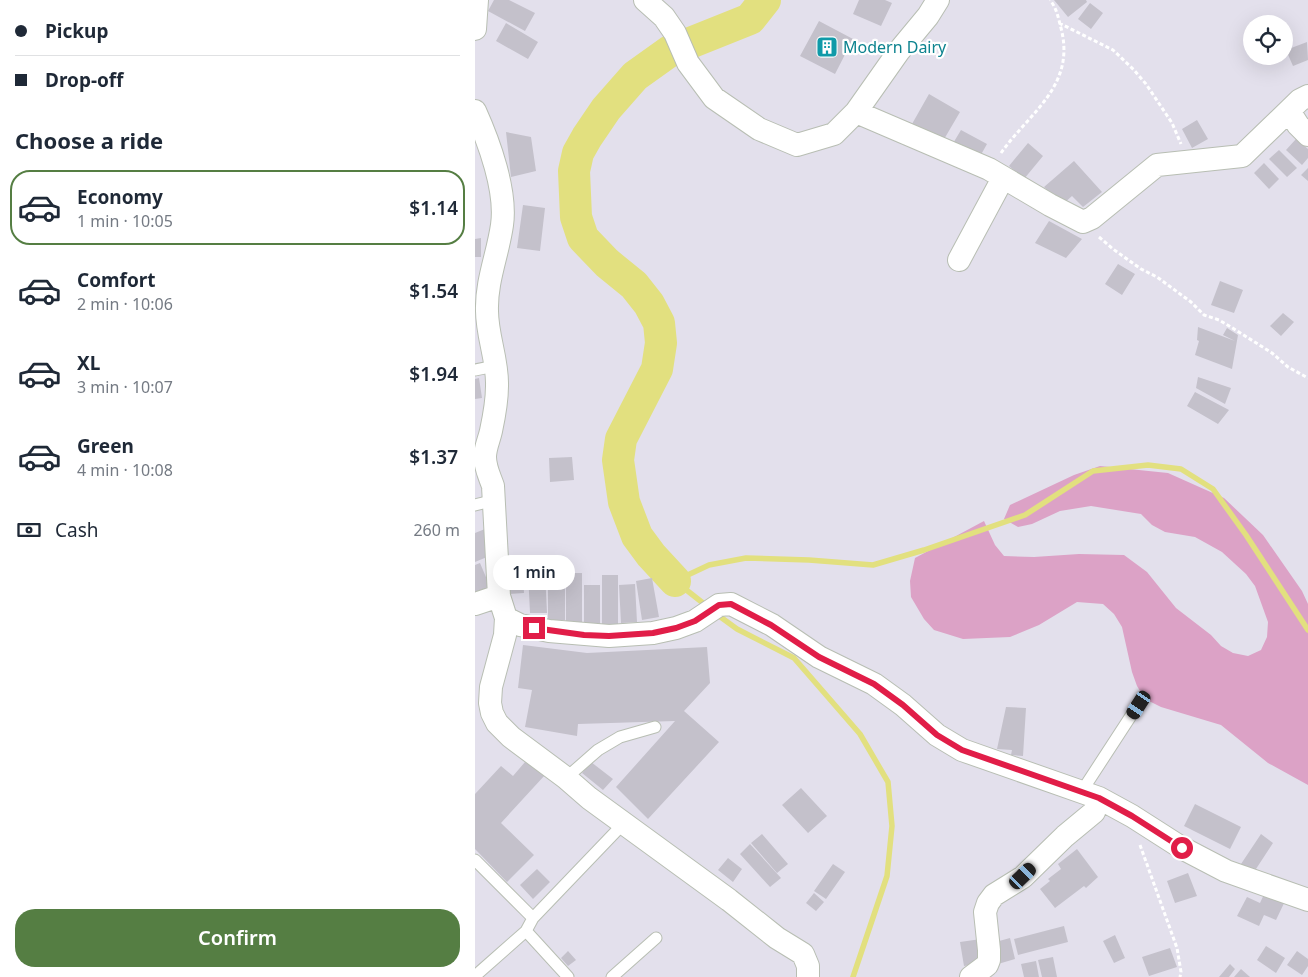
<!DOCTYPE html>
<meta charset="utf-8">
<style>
:root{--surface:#fff;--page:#f2f2f3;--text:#1f2937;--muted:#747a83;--line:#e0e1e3;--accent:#557e43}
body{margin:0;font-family:"Noto Sans",sans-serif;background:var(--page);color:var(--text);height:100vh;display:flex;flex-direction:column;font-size:19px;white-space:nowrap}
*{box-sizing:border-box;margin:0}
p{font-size:16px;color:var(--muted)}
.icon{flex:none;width:28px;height:28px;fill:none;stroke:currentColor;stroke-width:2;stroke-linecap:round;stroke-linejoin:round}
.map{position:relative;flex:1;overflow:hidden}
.side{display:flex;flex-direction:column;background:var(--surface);width:475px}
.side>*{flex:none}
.guide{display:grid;align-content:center;height:110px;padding:0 15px;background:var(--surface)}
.tools{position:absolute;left:768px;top:15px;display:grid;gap:10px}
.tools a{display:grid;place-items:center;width:50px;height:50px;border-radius:50%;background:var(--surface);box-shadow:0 5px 20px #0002;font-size:25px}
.end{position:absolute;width:22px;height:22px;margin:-11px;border:6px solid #e11d48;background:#fff;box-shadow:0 0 0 2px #fff}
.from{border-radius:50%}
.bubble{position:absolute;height:35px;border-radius:18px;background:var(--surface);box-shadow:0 5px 20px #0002;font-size:16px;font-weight:600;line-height:35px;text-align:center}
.car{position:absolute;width:15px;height:30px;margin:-15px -8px;border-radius:6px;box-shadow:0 0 4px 1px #0007;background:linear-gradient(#222 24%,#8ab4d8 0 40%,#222 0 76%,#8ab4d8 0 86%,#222 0)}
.guide b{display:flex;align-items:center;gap:18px;height:48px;font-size:19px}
.guide b+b{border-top:1px solid var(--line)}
.guide i{width:12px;height:12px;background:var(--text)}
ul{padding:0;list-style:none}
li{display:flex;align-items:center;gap:15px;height:75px;margin:0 10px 8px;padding:0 5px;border:2px solid transparent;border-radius:20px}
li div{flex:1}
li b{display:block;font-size:19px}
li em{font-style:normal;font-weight:600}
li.on{border-color:var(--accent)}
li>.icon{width:45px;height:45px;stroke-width:1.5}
h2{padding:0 15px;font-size:22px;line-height:60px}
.pay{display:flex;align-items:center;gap:12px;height:55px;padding:0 15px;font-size:19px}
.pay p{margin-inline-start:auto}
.primary-button{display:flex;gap:10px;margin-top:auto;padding:10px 15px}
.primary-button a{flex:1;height:58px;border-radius:20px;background:var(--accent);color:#fff;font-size:20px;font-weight:600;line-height:58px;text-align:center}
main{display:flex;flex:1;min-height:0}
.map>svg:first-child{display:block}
</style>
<main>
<section class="side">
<div class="guide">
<b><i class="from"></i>Pickup</b>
<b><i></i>Drop-off</b>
</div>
<h2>Choose a ride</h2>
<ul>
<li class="on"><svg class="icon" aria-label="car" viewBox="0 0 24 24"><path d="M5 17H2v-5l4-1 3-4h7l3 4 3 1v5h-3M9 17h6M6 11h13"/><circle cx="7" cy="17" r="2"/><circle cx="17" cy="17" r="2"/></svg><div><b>Economy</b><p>1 min · 10:05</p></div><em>$1.14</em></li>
<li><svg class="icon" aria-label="car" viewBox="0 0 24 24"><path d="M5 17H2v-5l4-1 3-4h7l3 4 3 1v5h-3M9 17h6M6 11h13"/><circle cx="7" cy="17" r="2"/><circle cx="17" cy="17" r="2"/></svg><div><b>Comfort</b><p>2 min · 10:06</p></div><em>$1.54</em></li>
<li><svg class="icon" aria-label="car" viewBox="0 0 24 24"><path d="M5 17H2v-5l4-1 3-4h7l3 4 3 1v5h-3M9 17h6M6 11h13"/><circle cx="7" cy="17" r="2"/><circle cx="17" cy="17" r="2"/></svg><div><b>XL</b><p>3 min · 10:07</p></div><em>$1.94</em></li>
<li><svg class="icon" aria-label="car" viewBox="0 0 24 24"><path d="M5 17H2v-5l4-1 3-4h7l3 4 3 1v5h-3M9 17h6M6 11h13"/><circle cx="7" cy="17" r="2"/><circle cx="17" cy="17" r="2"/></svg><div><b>Green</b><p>4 min · 10:08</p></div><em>$1.37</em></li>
</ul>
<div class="pay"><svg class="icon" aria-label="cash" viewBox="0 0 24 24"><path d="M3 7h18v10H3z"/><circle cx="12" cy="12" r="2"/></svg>Cash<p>260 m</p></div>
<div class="primary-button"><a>Confirm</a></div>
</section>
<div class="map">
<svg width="833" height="977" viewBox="0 0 833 977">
<rect width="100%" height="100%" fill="#e3e0ec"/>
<path fill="#dca2c6" d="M625 466 693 473 749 498 788 535 827 591 833 604V785L793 763 746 725 686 707 670 699 662 686 657 672 647 627 639 614 628 604 602 602 564 625 535 637 488 639 459 630 449 619 436 597 435 581 440 558 509 521 520 545 529 556 559 557 604 554 649 555 672 572 701 608 736 635 746 646 758 653 773 656 786 650 792 637 793 622 780 586 771 574 747 552 720 537 690 532 677 525 666 514 616 506 585 511 557 524 543 527 529 519 535 505 599 475Z"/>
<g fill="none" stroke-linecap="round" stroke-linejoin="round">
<path stroke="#e2e07f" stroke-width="5.5" d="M233 607 200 581 234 565 271 558 334 560 398 565 449 550 550 515 618 471 673 465 706 469 738 489 771 535 833 630
M240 613 262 629 319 658 385 734 413 782 417 826 412 876 378 977"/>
<path stroke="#e2e07f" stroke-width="32" d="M200 581 176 555 162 536 149 502 143 460 146 439 182 369 186 343 184 323 174 304 159 285 132 263 108 238 101 217 99 171 103 153 112 137 131 109 160 76 195 51 275 19 290 0"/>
</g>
<path fill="#c4c1cb" d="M19 0H34L60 13 50 31 13 11Z
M384 0H410L417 3 406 26 378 14Z
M579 0H611L612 2 593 17Z
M615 3 628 13 616 29 603 19Z
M344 21 378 39 360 74 325 56Z
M31 23 63 42 53 59 21 41Z
M832 42 833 60 818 66 811 50Z
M454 94 485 112 468 141 437 124Z
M722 120 733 139 717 148 707 129Z
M486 130 512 144 503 160 477 145Z
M31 132 56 137 61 171 36 177Z
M821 139 833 149V158L827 165 811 150Z
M553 143 568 156 549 179 534 166Z
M804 150 822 168 812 177 794 159Z
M599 161 627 192 608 207 597 196 587 205 569 187Z
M789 163 804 179 794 189 779 173Z
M833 168V181L826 175Z
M48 205 70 208 65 251 42 248Z
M574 221 607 239 591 258 560 243Z
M6 238V257H0V239Z
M643 264 660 274 647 295 630 284Z
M745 281 768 290 759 313 736 305Z
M808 313 819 322 806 336 795 326Z
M723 327 760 341 748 335 752 328 763 335 757 369 720 355 724 341 722 340Z
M723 377 756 388 750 404 721 388Z
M4 378 7 398 0 399V379Z
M720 392 754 410 743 424 712 406Z
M97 457 99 480 75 482 74 458Z
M10 529 12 557 0 562V533Z
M5 563 16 589 0 596V565Z
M73 569H90V620H73Z
M53 572H70L72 613H55Z
M91 573H107V623H91Z
M48 575 49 593 34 594 33 576Z
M127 575H143V624L127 625Z
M177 578 184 617 167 620 161 581Z
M160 584 162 622 146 623 144 585Z
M109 585H125V626H109Z
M48 645 112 653 232 647 235 683 209 711 244 742 173 819 141 787 200 721 103 724 102 736 50 727 57 690 43 688Z
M531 707 551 708 548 756 536 755 537 750 522 749Z
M50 762 70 775 26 823 59 855 32 882 0 849V794L26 766 38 776Z
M116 762 138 779 128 790 107 773Z
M326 788 352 816 333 833 307 805Z
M720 804 766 827 755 849 709 826Z
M287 834 313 864 302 873 276 843Z
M786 834 798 843 779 872 766 864Z
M275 844 306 878 295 887 265 854Z
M602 849 623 877 611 888 609 886 580 908 565 889 575 881 573 879 586 869 583 864Z
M253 858 267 869 258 882 243 870Z
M358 864 370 872 351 899 339 891Z
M62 869 75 882 58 899 45 885Z
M713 873 722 896 700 903 692 881Z
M791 890 811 899 801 920 789 915 784 926 762 916 772 897 785 903Z
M339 893 349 902 341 911 331 903Z
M589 926 593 942 543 955 539 939Z
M640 935 650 958 639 963 628 941Z
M535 938 540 959 523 964 517 943Z
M506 939 509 963 489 966 485 942Z
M791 946 810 958 801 973 782 960Z
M695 948 702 967 674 976 667 957Z
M93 951 101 960 93 966 86 958Z
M822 951 833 959V966L827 975 812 965Z
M578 957 582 977H567L563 960Z
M561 961 564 977H549L546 964Z
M755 964 760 969 754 977H744Z
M766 969 775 977H759Z"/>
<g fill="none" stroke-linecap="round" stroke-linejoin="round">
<g stroke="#b8beb3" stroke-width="13">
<path id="service" d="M0 370 20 366
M0 505 20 500
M91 778 123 750 145 737 180 727
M607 791 663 705
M0 860 58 918
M51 931 93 977
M0 976 51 931 58 918 149 823
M137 977 181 938"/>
</g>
<g stroke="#b8beb3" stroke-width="24">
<path id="minor" d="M170 0 189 17 200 33 213 63 239 98 284 129 322 145 359 134 381 112 514 169 575 205 608 222 617 218 682 165 767 156 825 100 833 96
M0 29 2 0
M0 111C14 142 32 191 27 225 23 254 11 281 12 311 12 336 23 361 22 386 22 401 19 417 16 431 14 440 10 448 10 457 10 468 15 477 18 486L24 596 31 618 45 625 74 631 134 636 178 633 201 628 220 621 244 605 256 604 297 625 344 657 399 684 428 705 462 735 487 750 624 798 657 816 707 848 751 871 833 900
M814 111 823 125 833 135
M381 112 424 51 453 16 463 0
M484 260 528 178
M0 604 24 596
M31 618 30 635 16 687 15 703 17 713 22 723 36 737 91 778 114 798 254 900 302 938 328 954 333 966V977
M496 977 512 965 514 960V950L510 912 513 903 519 895 548 877 590 836 619 812 624 798"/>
</g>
<path stroke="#fff" stroke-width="3" stroke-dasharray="4 2.5" stroke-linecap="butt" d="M584 23 638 50 659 70 671 84 697 123 706 144
M526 153C555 112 601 86 586 28 583 17 582 9 575 0
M624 237 638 249 666 269 682 277 716 302 729 315 744 320 756 327 797 353 813 367 833 378
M665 845 702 948 706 972 705 977"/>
<use href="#service" stroke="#fff" stroke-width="11"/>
<use href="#minor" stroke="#fff" stroke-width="22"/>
</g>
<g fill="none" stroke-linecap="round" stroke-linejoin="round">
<path stroke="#e11d48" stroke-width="6" d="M59 628 109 635 134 636 178 633 201 628 220 621 244 605 256 604 296 625 344 657 399 684 428 705 462 735 487 750 624 798 657 816 707 848"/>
</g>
<defs>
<g id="building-square" transform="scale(1.125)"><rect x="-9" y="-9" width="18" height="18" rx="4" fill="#0f9aa8" stroke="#fff"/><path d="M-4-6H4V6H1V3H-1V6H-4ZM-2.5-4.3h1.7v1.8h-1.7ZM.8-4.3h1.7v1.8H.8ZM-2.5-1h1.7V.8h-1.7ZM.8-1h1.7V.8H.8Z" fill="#fff"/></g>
</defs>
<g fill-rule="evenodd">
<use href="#building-square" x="352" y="47"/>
</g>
<g text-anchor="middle" stroke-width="4.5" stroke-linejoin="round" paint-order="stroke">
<g font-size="16" fill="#0d838f" stroke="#fff" text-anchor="start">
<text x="368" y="53">Modern Dairy</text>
</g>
</g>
</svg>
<div class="tools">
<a><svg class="icon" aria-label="locate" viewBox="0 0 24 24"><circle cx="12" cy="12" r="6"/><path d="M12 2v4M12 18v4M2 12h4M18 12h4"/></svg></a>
</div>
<i class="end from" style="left:707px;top:848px"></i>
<i class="end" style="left:59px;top:628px"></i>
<div class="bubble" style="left:18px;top:555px;width:82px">1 min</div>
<i class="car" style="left:664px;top:705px;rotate:213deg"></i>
<i class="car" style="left:548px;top:876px;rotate:46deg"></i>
</div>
</main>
